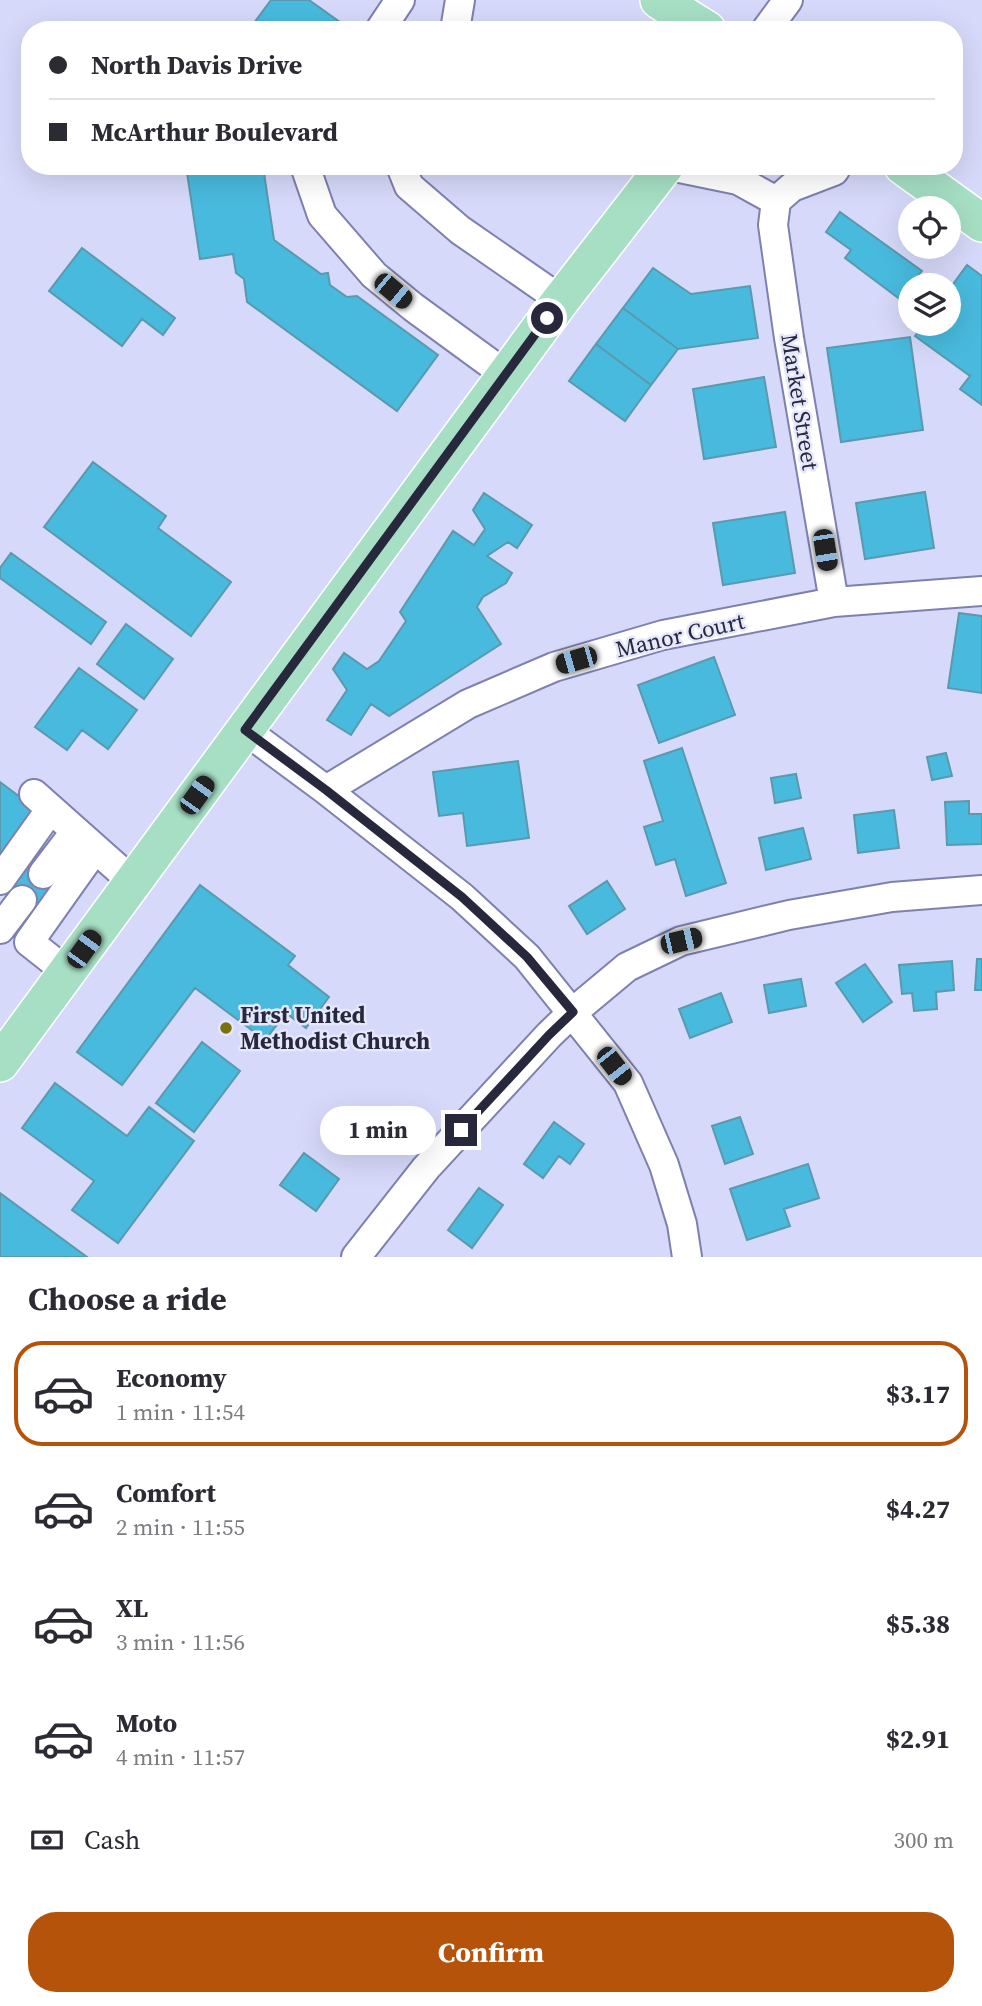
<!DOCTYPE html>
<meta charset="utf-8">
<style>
:root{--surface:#fff;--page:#f7f7f7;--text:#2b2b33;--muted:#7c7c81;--line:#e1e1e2;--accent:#b45309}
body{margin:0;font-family:"Source Serif 4",serif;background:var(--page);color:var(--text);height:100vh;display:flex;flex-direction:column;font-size:26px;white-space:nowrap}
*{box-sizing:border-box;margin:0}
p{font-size:23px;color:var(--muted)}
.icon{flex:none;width:38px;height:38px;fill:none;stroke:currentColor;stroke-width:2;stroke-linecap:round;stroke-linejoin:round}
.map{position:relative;height:1257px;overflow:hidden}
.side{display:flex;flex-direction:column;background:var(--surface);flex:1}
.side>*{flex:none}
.banner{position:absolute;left:21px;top:21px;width:942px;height:154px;border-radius:28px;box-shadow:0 7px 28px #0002;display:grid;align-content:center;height:154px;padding:0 28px;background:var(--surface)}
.tools{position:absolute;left:898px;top:196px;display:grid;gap:14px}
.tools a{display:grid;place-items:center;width:63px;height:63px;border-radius:50%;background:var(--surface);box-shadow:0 7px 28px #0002;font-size:35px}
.end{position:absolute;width:32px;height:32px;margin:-16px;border:9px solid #27283c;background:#fff;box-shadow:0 0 0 4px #fff}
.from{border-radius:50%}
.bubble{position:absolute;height:49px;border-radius:24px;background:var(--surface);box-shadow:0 7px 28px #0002;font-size:23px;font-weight:700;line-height:49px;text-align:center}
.car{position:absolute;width:21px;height:42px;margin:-21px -10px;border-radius:9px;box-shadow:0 0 5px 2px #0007;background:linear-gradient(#222 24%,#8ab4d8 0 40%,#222 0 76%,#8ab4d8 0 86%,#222 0)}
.banner b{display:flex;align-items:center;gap:24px;height:66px;font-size:26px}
.banner b+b{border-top:2px solid var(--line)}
.banner i{width:18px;height:18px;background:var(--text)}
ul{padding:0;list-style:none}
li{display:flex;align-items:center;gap:21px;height:105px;margin:0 14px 10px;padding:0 14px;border:4px solid transparent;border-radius:28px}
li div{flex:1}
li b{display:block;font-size:26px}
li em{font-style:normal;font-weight:700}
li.current{border-color:var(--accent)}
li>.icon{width:63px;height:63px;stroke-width:1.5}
h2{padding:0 28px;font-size:32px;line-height:84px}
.pay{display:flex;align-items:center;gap:18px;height:77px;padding:0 28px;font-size:26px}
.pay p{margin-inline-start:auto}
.primary-button{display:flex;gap:14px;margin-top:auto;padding:14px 28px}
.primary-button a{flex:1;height:80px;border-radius:28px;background:var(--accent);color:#fff;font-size:28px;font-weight:700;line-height:80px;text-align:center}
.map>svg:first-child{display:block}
</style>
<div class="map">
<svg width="982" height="1257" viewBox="0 0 982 1257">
<rect width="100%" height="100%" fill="#d6d9f9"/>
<path fill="#48badd" stroke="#5a99ae" stroke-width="2" d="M271 0H309L344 25 340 30H255L254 23Z
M186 166H263L274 240 321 274 328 273 330 285 347 297 357 296 438 355 397 411 247 302 244 279 236 273 233 254 200 259Z
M840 212 922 271 910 285 901 300 845 258 851 250 826 232Z
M82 248 175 318 163 335 142 319 122 346 49 291Z
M967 265 982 276V405L960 389 970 376 915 336 924 324H948V291Z
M653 268 691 294 750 286 758 338 678 349 623 308Z
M623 308 678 349 651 385 596 344Z
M910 337 923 430 841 442 827 348Z
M596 344 651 385 625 421 569 381Z
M764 377 776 447 704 459 693 389Z
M93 462 166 516 158 528 231 582 191 636 44 527Z
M925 492 934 548 865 559 856 503Z
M484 493 532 525 517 548 508 542 487 556 512 573 506 583 483 597 477 607 501 644 389 716 371 704 351 735 327 720 347 690 333 669 344 653 367 669 379 661 406 621 400 612 453 531 474 545 485 529 473 510Z
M785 512 795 573 723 585 713 523Z
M11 553 106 622 91 644 0 578V568Z
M959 613 982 616V693L948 688Z
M126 624 173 659 144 699 97 664Z
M714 657 735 715 659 743 638 685Z
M79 668 137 710 108 749 82 730 67 750 35 727Z
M682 748 726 883 686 896 675 859 656 865 644 827 663 821 644 761Z
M946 753 952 776 932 780 927 757Z
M518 761 529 838 467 846 463 813 439 816 433 772Z
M796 774 801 798 775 803 771 778Z
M0 782 36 809 0 858Z
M969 801V814H982V844L947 845 945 802Z
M894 810 899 848 858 853 854 815Z
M803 828 811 859 766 870 759 838Z
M19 857 64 890 44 916 0 884Z
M607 881 625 909 587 934 569 906Z
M200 885 295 956 288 965 329 997 306 1028 286 1013 265 1040 195 988 122 1085 77 1052Z
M977 959H982V990H975Z
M952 961 954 990 936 992 937 1009 914 1011 912 993 902 994 899 965Z
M865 964 892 1002 863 1022 836 983Z
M801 979 806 1006 769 1013 764 985Z
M721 993 732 1022 690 1038 679 1009Z
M202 1042 240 1071 194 1132 156 1103Z
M55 1083 127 1136 149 1107 194 1141 118 1243 72 1210 94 1181 22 1128Z
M740 1117 753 1154 725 1164 712 1126Z
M554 1122 584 1144 570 1164 559 1156 543 1178 524 1164Z
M304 1153 339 1179 316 1211 280 1185Z
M808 1164 819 1198 784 1209 790 1226 747 1240 730 1189Z
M479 1188 503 1205 472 1248 448 1230Z
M0 1193 87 1257H0Z"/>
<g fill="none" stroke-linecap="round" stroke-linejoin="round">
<g stroke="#7e80b0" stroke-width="32">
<path id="minor" d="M380 30 400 0
M455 30 460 0
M766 30 788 0
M305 166 322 215 374 275 413 307 506 375
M401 166 409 186 460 230 561 300
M670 166 738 180 776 201
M834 602 789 338 773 225 776 201 792 187 834 171 837 166
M245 730 326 790 462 897 527 957 628 1083 664 1165 682 1224 687 1257
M326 790 468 704 554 667 663 635 834 602 982 591
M34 794 133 882
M43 874 75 832
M0 880 50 810
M0 929 22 900
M67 972 29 942 95 849
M356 1257 426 1168 549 1035 573 1012 627 967 681 941 789 915 892 897 982 890"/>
</g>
<g stroke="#fff" stroke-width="40">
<path id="major" d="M659 0 707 30
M903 166 982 223
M0 1063 561 300 665 166"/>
</g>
<use href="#minor" stroke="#fff" stroke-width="28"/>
<use href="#major" stroke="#a6dfc4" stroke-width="37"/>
</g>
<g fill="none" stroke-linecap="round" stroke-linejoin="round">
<path stroke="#27283c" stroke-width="9" d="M461 1130 549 1035 573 1012 527 957 462 897 326 790 245 730 547 318"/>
</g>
<circle fill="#7c7010" stroke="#e5e7fd" stroke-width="2.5" cx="226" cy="1028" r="7"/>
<g text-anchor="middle" stroke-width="5" stroke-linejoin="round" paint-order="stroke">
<g font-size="23" fill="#27283c" stroke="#e5e7fd">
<text transform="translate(800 402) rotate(81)" y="8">Market Street</text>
<text transform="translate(680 635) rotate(-13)" y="8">Manor Court</text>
</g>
<g font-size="23" font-weight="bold" fill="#27283c" stroke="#e5e7fd" text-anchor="start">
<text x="240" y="1023">First United<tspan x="240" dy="26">Methodist Church</tspan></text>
</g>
</g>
</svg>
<div class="tools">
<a><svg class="icon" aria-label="locate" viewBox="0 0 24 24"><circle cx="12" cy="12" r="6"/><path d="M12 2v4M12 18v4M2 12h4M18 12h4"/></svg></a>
<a><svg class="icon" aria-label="layers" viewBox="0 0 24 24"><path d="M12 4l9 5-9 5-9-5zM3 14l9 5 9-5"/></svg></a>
</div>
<i class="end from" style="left:547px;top:318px"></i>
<i class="end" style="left:461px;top:1130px"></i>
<div class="bubble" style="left:320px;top:1106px;width:116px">1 min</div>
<i class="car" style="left:393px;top:291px;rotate:130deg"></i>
<i class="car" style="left:825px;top:550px;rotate:171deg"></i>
<i class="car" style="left:576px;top:660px;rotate:254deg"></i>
<i class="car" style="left:197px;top:795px;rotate:36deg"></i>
<i class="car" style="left:681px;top:941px;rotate:77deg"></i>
<i class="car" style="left:84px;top:949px;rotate:36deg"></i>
<i class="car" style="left:614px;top:1066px;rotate:142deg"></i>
<div class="banner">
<b><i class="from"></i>North Davis Drive</b>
<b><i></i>McArthur Boulevard</b>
</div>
</div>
<section class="side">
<h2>Choose a ride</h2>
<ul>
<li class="current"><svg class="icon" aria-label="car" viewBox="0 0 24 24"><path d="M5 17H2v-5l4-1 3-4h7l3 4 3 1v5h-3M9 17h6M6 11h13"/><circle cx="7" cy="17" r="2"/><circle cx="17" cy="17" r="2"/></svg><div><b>Economy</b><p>1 min · 11:54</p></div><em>$3.17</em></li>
<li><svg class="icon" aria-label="car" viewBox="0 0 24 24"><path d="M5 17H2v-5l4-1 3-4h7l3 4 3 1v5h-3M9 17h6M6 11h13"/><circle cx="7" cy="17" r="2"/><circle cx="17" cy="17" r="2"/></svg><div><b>Comfort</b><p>2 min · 11:55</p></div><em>$4.27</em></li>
<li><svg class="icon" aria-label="car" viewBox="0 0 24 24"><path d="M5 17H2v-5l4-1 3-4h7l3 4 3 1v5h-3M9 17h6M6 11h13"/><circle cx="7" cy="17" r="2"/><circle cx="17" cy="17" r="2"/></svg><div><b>XL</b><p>3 min · 11:56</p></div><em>$5.38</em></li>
<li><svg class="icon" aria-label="car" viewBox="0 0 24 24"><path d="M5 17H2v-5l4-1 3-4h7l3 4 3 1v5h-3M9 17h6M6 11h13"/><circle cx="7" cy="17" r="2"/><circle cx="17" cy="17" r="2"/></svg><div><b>Moto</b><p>4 min · 11:57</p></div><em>$2.91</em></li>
</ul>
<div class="pay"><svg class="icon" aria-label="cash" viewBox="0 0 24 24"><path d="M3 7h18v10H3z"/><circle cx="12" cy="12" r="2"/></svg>Cash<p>300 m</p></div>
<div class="primary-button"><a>Confirm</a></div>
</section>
